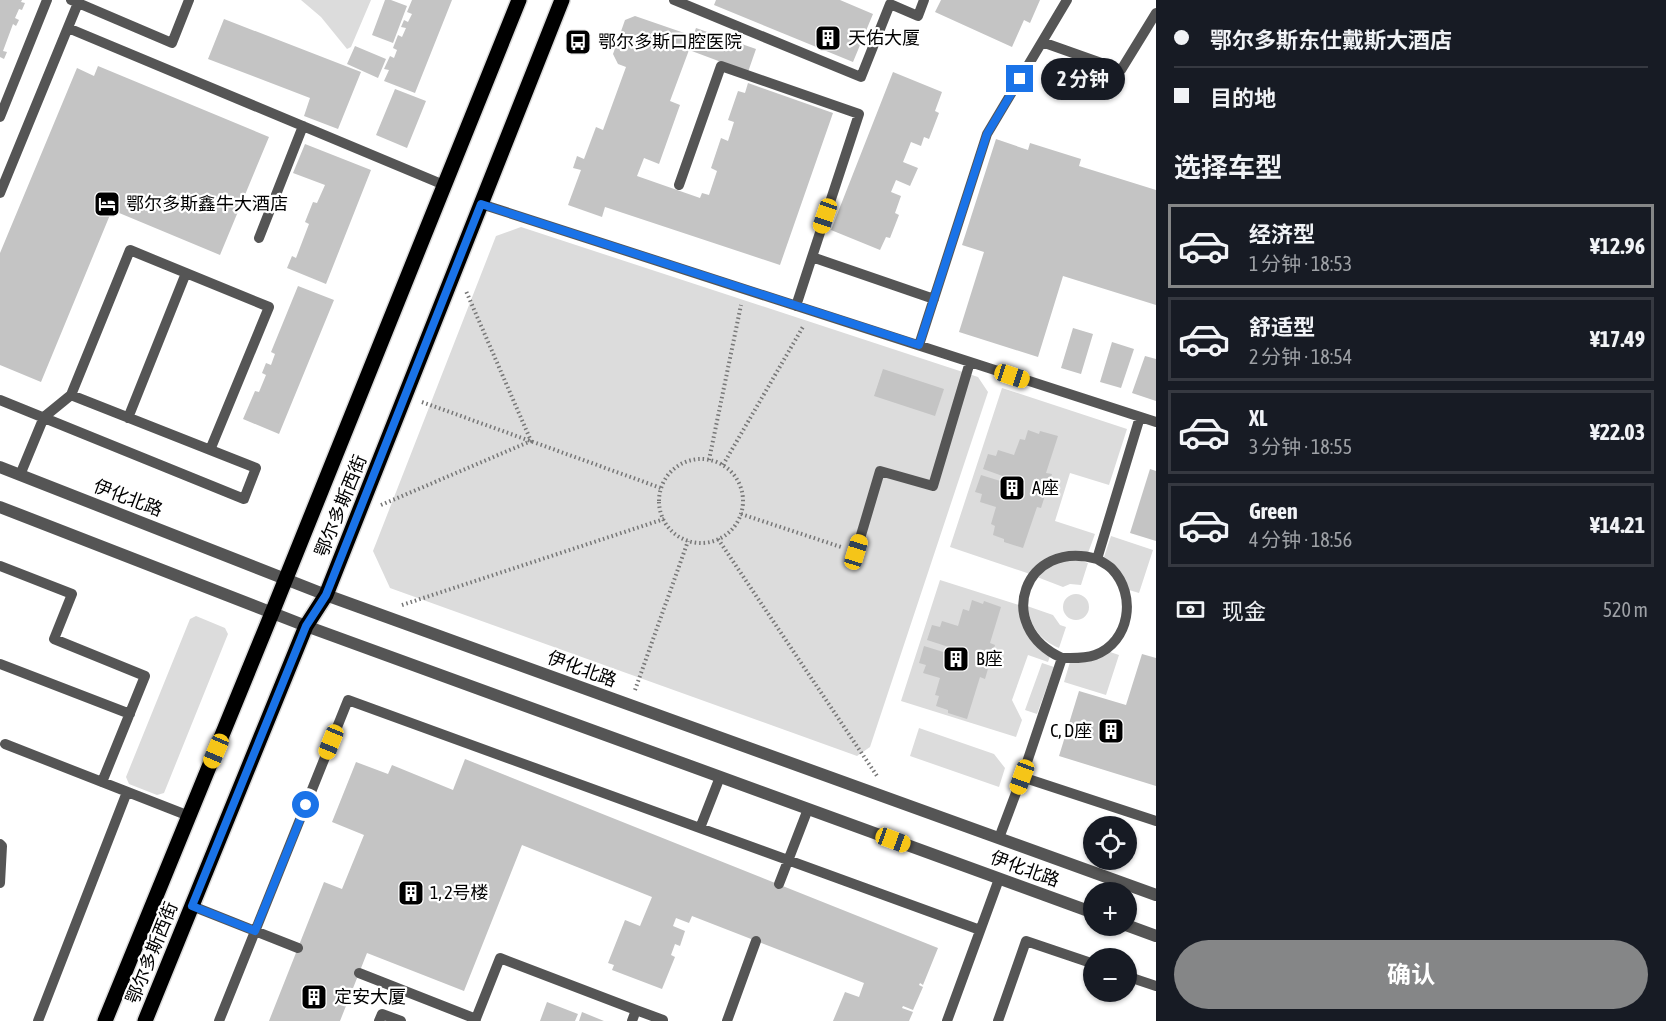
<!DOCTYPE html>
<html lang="zh">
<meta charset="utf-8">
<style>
:root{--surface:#171b24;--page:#20242c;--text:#f1f3f6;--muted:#9ea1a6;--line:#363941;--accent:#858687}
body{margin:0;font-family:"Asap Condensed","Noto Sans SC",sans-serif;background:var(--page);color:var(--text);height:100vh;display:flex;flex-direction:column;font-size:22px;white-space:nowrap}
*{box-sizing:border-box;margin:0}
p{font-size:20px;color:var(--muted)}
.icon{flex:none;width:33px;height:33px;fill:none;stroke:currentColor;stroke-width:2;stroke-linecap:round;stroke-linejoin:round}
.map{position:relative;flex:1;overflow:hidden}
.drawer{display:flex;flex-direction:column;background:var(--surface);width:510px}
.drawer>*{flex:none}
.hud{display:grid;align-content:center;height:132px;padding:0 18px;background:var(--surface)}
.tools{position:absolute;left:1083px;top:816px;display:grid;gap:12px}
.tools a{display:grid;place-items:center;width:54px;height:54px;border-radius:50%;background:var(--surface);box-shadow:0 2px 4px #0004;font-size:30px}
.end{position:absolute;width:27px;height:27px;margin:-14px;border:8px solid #1a73e8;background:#fff;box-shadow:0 0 0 3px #fff}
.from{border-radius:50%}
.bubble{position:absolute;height:42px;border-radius:21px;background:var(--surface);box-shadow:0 2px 4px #0004;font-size:20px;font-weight:700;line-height:42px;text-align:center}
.car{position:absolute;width:18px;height:36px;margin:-18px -9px;border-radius:8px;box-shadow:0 0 4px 2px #0007;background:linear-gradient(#f5c518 24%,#345 0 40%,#f5c518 0 76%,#345 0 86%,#f5c518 0)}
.hud b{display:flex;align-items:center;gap:21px;height:57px;font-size:22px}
.hud b+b{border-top:2px solid var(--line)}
.hud i{width:15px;height:15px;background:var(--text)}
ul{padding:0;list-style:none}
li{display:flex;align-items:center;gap:18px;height:84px;margin:0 12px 9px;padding:0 6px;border:3px solid var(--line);border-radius:0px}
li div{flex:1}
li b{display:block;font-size:22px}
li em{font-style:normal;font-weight:700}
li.current{border-color:var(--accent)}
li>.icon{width:54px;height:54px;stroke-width:1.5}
h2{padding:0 18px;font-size:27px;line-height:72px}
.pay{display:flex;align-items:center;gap:15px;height:66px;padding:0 18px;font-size:22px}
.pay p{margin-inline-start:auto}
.primary-button{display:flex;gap:12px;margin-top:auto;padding:12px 18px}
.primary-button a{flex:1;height:69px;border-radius:36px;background:var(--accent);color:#fff;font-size:24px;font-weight:700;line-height:69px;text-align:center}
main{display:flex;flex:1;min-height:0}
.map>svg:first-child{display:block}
</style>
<main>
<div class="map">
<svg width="1156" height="1021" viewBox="0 0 1156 1021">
<rect width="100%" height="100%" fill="#fff"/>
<path fill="#dcdcdc" d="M301 0H371L351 47 347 49 321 17Z
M521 227 978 377 988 392 870 747 857 756 390 588 373 551 496 236Z
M1002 388 1127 429 1109 485 1070 473 1055 521 1095 534 1088 553 1030 574 950 547Z
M1111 536 1153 550 1139 593 1126 589 1103 560Z
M1075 559 1088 563 1081 585 1070 584 1063 587 1037 577 1049 566Z
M940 580 1019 605C1022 628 1030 644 1050 656L1048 662 1028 655 1012 700 1022 720 1016 737 901 701Z
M1063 607a13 13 0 1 1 26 0a13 13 0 1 1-26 0Z
M1027 606 1053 615 1060 625 1066 627 1059 648C1040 640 1031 627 1027 606Z
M196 616 225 628 228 634 164 793 157 795 129 784 126 777 190 619Z
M1107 651 1119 655 1106 695 1064 682 1070 662Z
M1042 663 1054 667 1037 714 1025 710Z
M919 728 994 754 1005 768 999 787 910 756Z"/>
<path fill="#c4c4c4" d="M0 0H22L21 2 25 3 22 10 19 9 15 18 19 20 16 26 13 24 3 51 7 52 4 59 0 57Z
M385 0H391L407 6 393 43 372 35Z
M412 0H452L415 93 384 81 389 70 384 69 390 56 394 58 397 50 393 48 398 35 402 37 406 28 401 27 404 20 408 22 412 14 407 12Z
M716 0H840L873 14 853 62 714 5Z
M941 0H1040L1030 23 1024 20 1012 47 935 12Z
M635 16 693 36 696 28 756 49 748 72 689 50 670 101 680 105 659 164 644 158 637 176 700 198 702 193 709 195 717 171 711 168 721 138 728 141 734 122 728 120 738 91 745 93 748 83 833 113 780 265 605 207 602 217 568 205 581 170 573 168 577 156 584 159 596 127 603 130 626 67 618 64 613 54 625 20Z
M224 19 361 72 338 129 304 116 310 98 208 59Z
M355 46 386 59 378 78 347 64Z
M98 66 269 137 220 255 112 210 41 382 0 365V253L77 68 94 76Z
M893 72 942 92 935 111 939 113 929 139 924 137 921 146 911 142 903 162 918 168 910 186 896 180 891 192 901 196 895 213 899 215 890 238 886 237 880 250 831 230Z
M395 89 426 101 407 148 376 135Z
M996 139 1028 150 1030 143 1081 159 1079 166 1156 190V305L1063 276 1038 357 959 332 984 252 962 245Z
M305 144 371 170 326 284 287 268 292 256 296 258 309 224 305 222 313 202 317 203 325 185 293 173Z
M298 286 334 300 279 434 243 419 255 391 259 392 266 375 262 373 266 363 271 365 275 354 271 352Z
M1073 328 1093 334 1081 374 1061 368Z
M1112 342 1134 349 1121 388 1100 382Z
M1145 356 1156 359V401L1132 393Z
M883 369 944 389 935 416 874 396Z
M1028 430 1039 434 1040 431 1058 436 1046 473 1052 474 1041 508 1037 507 1023 548 1004 542V539L993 535 995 526 991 524 996 507 980 502 982 494 975 492 981 475 1010 484 1011 479 983 469 988 454 996 456 998 450 1014 455 1020 439 1025 440Z
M1150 469 1156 471V541L1130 533Z
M972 600 983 604 984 601 1001 607 990 643 995 645 985 679 980 677 967 719 948 713V710L936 706 939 696 935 695 940 678 923 673 926 665 919 663 924 646 953 655 955 649 927 640 932 625 940 627 942 621 958 626 963 609 969 611Z
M1142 654 1156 658V786L1059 756 1079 691 1126 705Z
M465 759 938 948 923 985 920 983 919 985 923 987 913 1010 903 1006 902 1008 913 1012 909 1021H833L845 992 859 997 864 983 692 916 689 923 676 918 673 926 685 931 680 946 675 944 671 955 675 957 662 989 612 970 614 965 608 963 625 920 640 926 652 897 522 845 464 991 367 953 340 1021H269L324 882 342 889 364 835 332 822 356 762 388 774 392 765 453 790Z
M547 1002 578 1014 575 1021H540Z
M582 1012 604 1021H579Z"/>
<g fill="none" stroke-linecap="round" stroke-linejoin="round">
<g stroke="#dbdbdb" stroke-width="18">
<path id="primary" d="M105 1021 272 613 519 0
M145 1021 306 626 326 595 562 0"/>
</g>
<path stroke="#777" stroke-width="4" stroke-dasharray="1.5 3" stroke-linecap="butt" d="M422 402 661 488
M659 501a42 42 0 1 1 84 0a42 42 0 1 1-84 0Z
M709 460 741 305
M723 465 804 325
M381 505 531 441 466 291
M741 514 841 547
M718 539 877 776
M402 605 664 519
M635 690 688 541"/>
<path stroke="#555" stroke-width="10" d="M71 0 172 43 189 0
M674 0 861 77 890 4 918 16 924 0
M68 28 444 185
M1042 42 1121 70 1156 13
M0 117 47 0
M679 185 721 66 859 114 812 257
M0 193 78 3
M481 204 1156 422
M259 238 303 126
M796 306 812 257 934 299
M919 345 987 134 1067 0
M0 400 244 499 256 468 71 395
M128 418 186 273
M20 475 44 417 71 395 130 250 269 307 210 450
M856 552 880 471 933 486 970 362
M0 566 72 594 54 639 145 676 102 782
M1062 658C992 626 1025 538 1097 559
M0 664 130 714
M5 744 189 816
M1022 777 1062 658C1073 658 1084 659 1095 655 1130 642 1137 595 1112 569 1108 565 1102 562 1097 559L1140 417
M700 828 720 777
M999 838 1022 777 1156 821
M0 844 2 846 0 883
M779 884 808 809
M192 906 298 948
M359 973 476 1019
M1126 976 1156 986
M38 1021 127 792
M219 1021 348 700 980 930
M379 1021 382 1014 401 1021
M475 1021 500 958 636 1010
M632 1021 636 1010 663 1020
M727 1021 756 941
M947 1021 999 879
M998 1021 1026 941 1094 964"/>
<path stroke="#555" stroke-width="12" d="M0 467 326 595 1156 895
M0 507 306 626 1094 913
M1126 925 1156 936"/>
<use href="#primary" stroke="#000" stroke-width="15"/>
</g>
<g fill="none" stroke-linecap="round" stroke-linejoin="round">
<path stroke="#1a73e8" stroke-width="8" d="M306 805 255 931 192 906 306 626 326 595 481 204 919 345 987 134 1020 79"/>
</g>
<defs>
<g id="building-square" transform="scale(1.35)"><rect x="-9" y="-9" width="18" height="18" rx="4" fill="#000" stroke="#fff"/><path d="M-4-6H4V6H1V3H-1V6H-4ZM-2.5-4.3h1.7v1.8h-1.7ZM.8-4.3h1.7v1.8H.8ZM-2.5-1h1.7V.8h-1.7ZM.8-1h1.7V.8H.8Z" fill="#fff"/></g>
<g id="bus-square" transform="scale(1.35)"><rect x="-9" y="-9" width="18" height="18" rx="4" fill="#000" stroke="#fff"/><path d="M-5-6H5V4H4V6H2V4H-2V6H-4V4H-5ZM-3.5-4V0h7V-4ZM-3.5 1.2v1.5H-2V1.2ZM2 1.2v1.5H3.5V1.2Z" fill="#fff"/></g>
<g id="hotel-square" transform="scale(1.35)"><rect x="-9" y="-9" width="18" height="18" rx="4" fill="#000" stroke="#fff"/><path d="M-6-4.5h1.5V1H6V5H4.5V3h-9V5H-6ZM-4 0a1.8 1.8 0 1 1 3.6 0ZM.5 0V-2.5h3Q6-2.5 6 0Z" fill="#fff"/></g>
</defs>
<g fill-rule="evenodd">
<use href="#building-square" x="828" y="38"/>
<use href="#bus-square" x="578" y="42"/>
<use href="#hotel-square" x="107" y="204"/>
<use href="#building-square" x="1012" y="488"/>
<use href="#building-square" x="956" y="659"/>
<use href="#building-square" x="1111" y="731"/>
<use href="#building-square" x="411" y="893"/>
<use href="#building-square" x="314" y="997"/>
</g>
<g text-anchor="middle" stroke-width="4.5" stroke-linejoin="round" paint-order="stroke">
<g font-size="18" fill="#000" stroke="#fff" text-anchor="start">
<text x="848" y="44">天佑大厦</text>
<text x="598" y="48">鄂尔多斯口腔医院</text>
<text x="126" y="210">鄂尔多斯鑫牛大酒店</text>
<text x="1032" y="494">A座</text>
<text x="976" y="665">B座</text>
<text x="1092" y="737" text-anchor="end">C, D座</text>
<text x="430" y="899">1, 2号楼</text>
<text x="334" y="1003">定安大厦</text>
</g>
<g font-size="18" fill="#000" stroke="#fff">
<text transform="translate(128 498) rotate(21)" y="6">伊化北路</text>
<text transform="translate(341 506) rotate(-68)" y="6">鄂尔多斯西街</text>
<text transform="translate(582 669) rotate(20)" y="6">伊化北路</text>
<text transform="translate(1025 869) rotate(20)" y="6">伊化北路</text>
<text transform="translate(152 953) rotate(-68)" y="6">鄂尔多斯西街</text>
</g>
</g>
</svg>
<div class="tools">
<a><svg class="icon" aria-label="locate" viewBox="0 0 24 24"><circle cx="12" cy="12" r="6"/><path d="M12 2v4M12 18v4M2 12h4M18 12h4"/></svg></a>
<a>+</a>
<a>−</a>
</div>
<i class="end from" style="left:306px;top:805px"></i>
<i class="end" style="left:1020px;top:79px"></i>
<div class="bubble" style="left:1041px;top:58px;width:84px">2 分钟</div>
<i class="car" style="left:825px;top:216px;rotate:199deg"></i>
<i class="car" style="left:1012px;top:376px;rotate:108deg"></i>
<i class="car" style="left:856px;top:552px;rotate:17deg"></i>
<i class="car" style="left:331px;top:742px;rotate:202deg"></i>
<i class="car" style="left:216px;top:751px;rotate:203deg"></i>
<i class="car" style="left:1022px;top:777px;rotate:200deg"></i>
<i class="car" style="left:893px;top:840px;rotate:110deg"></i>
</div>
<section class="drawer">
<div class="hud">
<b><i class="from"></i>鄂尔多斯东仕戴斯大酒店</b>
<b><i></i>目的地</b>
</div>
<h2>选择车型</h2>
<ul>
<li class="current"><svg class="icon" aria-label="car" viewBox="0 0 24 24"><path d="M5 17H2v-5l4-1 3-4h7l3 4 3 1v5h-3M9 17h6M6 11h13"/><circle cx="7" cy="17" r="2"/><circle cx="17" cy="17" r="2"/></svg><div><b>经济型</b><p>1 分钟 · 18:53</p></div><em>¥12.96</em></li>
<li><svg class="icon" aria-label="car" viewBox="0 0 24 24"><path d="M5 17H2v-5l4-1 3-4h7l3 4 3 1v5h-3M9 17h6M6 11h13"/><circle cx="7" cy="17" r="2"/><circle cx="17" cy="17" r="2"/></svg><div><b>舒适型</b><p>2 分钟 · 18:54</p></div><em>¥17.49</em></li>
<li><svg class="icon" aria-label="car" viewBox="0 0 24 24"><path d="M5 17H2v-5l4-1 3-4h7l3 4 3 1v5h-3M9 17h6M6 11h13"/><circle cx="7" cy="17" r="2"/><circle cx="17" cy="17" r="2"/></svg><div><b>XL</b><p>3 分钟 · 18:55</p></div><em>¥22.03</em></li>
<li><svg class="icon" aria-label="car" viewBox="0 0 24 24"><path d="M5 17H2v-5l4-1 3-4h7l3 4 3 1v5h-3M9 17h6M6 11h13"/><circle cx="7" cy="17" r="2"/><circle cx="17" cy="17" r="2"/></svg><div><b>Green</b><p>4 分钟 · 18:56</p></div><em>¥14.21</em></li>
</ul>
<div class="pay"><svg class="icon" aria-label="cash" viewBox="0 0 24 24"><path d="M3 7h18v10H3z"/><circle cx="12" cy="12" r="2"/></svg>现金<p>520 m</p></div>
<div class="primary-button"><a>确认</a></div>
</section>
</main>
